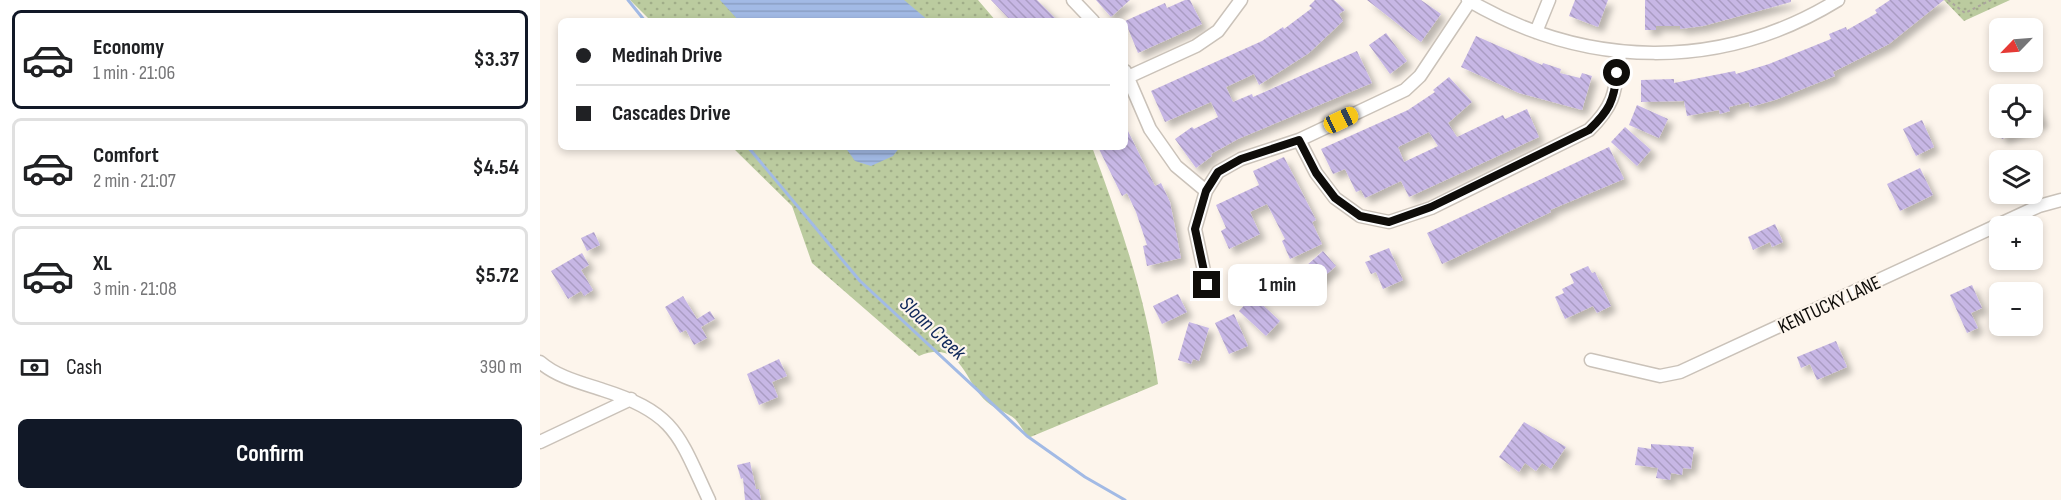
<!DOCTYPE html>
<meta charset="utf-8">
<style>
:root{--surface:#fff;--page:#f2f2f2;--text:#202124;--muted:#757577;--line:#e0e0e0;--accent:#111827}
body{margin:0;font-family:"Sofia Sans Condensed",sans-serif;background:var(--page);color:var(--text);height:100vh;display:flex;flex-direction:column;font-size:22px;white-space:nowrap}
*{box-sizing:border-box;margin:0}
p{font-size:20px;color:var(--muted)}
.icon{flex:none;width:33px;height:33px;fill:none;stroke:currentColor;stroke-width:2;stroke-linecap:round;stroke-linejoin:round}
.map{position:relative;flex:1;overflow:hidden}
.drawer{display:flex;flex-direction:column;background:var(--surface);width:540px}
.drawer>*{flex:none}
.hud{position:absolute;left:18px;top:18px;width:570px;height:132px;border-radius:9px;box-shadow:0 3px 9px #0003;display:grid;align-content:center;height:132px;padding:0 18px;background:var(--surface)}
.needle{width:39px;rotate:245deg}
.buttons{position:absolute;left:1449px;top:18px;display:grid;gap:12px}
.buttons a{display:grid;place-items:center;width:54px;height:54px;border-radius:9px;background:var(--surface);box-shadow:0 3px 9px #0003;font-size:30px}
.end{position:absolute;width:27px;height:27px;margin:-14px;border:8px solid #0f0d0a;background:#fff;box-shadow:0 0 0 3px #fff}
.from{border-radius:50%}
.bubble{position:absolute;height:42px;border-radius:9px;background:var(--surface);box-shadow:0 3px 9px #0003;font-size:20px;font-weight:700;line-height:42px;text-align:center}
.car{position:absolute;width:18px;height:36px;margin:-18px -9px;border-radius:8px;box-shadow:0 0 4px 2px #0007;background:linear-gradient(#f5c518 24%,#345 0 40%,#f5c518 0 76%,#345 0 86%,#f5c518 0)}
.hud b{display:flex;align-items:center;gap:21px;height:57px;font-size:22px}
.hud b+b{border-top:2px solid var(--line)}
.hud i{width:15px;height:15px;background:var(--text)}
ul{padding:10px 0 0;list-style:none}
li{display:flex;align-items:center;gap:18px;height:99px;margin:0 12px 9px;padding:0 6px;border:3px solid var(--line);border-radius:9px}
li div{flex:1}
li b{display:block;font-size:22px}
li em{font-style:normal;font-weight:700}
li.current{border-color:var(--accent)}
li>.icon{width:54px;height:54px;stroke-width:1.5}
.pay{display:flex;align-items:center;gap:15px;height:66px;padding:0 18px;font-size:22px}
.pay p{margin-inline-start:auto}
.cta{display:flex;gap:12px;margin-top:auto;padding:12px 18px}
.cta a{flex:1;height:69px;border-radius:9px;background:var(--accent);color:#fff;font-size:24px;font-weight:700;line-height:69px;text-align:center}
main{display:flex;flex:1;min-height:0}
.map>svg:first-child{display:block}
</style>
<main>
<section class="drawer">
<ul>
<li class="current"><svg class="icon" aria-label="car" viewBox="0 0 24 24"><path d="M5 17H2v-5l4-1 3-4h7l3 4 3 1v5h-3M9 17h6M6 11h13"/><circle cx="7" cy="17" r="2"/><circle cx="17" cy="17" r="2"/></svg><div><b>Economy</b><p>1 min · 21:06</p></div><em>$3.37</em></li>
<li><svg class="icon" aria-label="car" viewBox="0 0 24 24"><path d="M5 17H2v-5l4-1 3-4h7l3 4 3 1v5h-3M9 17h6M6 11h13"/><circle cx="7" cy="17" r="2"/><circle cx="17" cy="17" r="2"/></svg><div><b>Comfort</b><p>2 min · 21:07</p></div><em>$4.54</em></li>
<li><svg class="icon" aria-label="car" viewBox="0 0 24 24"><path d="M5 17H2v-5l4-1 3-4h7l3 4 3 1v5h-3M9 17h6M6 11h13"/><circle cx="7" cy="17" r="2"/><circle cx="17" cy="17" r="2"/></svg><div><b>XL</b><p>3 min · 21:08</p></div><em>$5.72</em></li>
</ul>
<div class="pay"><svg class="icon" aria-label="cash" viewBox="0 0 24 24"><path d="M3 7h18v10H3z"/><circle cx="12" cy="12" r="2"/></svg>Cash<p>390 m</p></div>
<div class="cta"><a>Confirm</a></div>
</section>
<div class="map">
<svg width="1521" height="500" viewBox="0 0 1521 500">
<defs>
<pattern id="green-dots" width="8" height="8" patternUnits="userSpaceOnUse" patternTransform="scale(1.5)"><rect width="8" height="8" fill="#bbcb9f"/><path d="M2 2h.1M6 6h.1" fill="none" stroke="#a0ad88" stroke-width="1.8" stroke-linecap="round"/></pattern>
<pattern id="water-rules" width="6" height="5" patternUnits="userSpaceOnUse" patternTransform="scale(1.5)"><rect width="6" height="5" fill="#a2bae5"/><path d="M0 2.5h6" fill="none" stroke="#8a9fc3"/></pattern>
<pattern id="building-back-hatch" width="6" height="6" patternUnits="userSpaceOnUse" patternTransform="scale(1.5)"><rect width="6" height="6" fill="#c7b7e5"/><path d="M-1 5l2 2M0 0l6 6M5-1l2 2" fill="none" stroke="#aa9cc3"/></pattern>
<filter id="shadow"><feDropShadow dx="5.5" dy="5.5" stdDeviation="3" flood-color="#0004"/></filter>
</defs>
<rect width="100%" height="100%" fill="#fdf5ec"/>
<path fill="url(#green-dots)" d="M90 0H438L456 21H111Z
M1404 0H1470L1424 21Z
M192 147H552C581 225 607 301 618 384L488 438C484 432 480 424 475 419 467 412 455 409 447 402 424 382 421 338 379 356L272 263 252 206Z"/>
<path fill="url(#water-rules)" d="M180 0H364L389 21H199Z
M305 147H360L353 156 331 166 315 161Z"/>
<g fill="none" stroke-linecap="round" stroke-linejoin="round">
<path stroke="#a2bae5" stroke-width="3" d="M88 0 105 21
M208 147 320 281 487 436 545 477 585 500"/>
</g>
<path fill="url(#building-back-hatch)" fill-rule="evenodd" filter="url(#shadow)" d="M451 0H497L518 21H471Z
M556 0H590L571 17Z
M645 0H650L662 24 598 53 585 21 625 3 627 8Z
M775 0H794L805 10 799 14 803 21 769 53 719 85 714 74 686 87 693 102 712 94 713 97 817 51 832 83 698 139 671 154 672 156 656 168 635 139 652 127 654 129 678 117 671 102 625 122 611 91 722 41 743 27 744 29 772 8 769 6Z
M827 0H881L901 14 881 42Z
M1035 0H1068L1058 27 1029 16Z
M1105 0H1251V2L1163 26 1140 29V26H1116V30H1105Z
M1350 0H1404L1349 44 1293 72 1295 76 1235 100 1210 107 1209 102 1189 107 1190 111 1180 114 1179 110 1147 116 1144 101 1101 102V80L1134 79V83L1195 71 1196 74 1229 64 1291 39 1289 34 1306 27 1307 30 1337 13 1335 10Z
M846 33 867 61 850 74 829 45Z
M936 36 1002 65 1003 63 1021 69 1020 73 1040 78 1042 73 1052 76 1042 110 979 93 921 67Z
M909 77 932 102 908 123 917 137 963 115 965 119 987 109 999 137 869 197 861 181 825 198 821 190 816 192 805 169 793 174 781 149 868 110 895 92 893 90ZM889 132 898 146 864 162 858 147Z
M1492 97 1503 122 1492 126Z
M1097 105 1128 119 1119 138 1089 125Z
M1460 106V128H1490L1462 139 1450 110Z
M1382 120 1394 147 1376 156 1363 129Z
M585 125 615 186 621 183 630 202 641 258 607 266 603 246 607 245 596 212 587 193 582 196 558 147H585Z
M1085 127 1111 150 1097 166 1071 142Z
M1069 147 1084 179 1010 210 1011 212 902 264 887 233Z
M744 157 776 220 772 222 782 244 750 259 742 241 745 239 727 204 710 212 720 234 689 249 681 231 686 228 676 205 719 185 713 171Z
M1380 168 1393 195 1360 211 1347 184Z
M1235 224 1243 242 1232 247 1230 242 1213 250 1208 237Z
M54 232 60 245 47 251 41 238Z
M849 248 863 280 843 289 836 272 831 274 825 262 831 260 829 256Z
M783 251 796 266 770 289 757 274Z
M42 253 49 265 41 270 53 290 44 296 41 291 28 299 11 271Z
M736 265 738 286 710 289 708 267Z
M1048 266 1052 273 1055 272 1071 306 1057 313 1053 306 1025 319 1015 297 1024 293 1022 289 1034 283 1030 274Z
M1432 285 1442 308 1431 313 1438 328 1427 333 1410 295Z
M638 294 647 312 622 324 613 306Z
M143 296 157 319 170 311 175 319 161 327 167 338 154 345 146 330 140 333 125 307Z
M713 296 740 321 726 336 699 311Z
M694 314 708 346 689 354 675 323Z
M649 322 669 328 659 361 653 359 651 364 638 360Z
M1296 341 1307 367 1277 380 1270 364 1261 368 1257 357Z
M239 359 247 376 232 382 238 397 219 405 207 374Z
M984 422 1026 447 1011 469 1002 463 996 471 985 463 979 472 959 457Z
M1111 444 1154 447 1151 469 1143 468 1142 475 1131 473 1130 480 1116 478 1118 468 1095 465 1098 447 1111 449Z
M210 462 216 489H219L221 500H205L203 478 201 479 197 465Z"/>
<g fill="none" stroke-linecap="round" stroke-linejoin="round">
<g stroke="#cac2b9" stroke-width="15">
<path id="minor" d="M533 0 553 21
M928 0C1046 69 1181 72 1298 0
M996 32 1009 0
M585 71 610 129 636 166 666 191
M588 77 656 46 678 31 701 0
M759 140 776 173 795 198 820 216 849 222 891 208 1049 130C1077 103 1075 89 1080 53
M667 285 655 229 666 191 678 172 701 159 759 140 865 90 880 76 930 1
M1051 360 1120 376 1140 372 1499 206 1521 200
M0 362C17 377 42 383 63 390 136 413 139 436 169 500
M0 442 91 399"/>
</g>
<path stroke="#aaa49d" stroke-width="2" stroke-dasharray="3 3" stroke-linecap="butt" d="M1408 0 1425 13 1451 0"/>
<use href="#minor" stroke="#fff" stroke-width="12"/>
</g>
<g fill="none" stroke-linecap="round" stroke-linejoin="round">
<path stroke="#0f0d0a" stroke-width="8" d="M667 285 655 229 666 191 678 172 701 159 759 140 776 173 795 198 820 216 849 222 891 207 1049 130C1069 111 1074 101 1077 73"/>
</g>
<g text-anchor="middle" stroke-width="4.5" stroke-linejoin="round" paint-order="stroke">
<g font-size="20" fill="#0f0d0a" stroke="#fdf5ec">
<text transform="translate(1289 304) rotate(-25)" y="7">KENTUCKY LANE</text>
</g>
<g font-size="21" font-style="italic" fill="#0f275a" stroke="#fdf5ec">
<text transform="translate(393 328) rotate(43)" y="7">Sloan Creek</text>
</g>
</g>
</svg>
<div class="buttons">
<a><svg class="needle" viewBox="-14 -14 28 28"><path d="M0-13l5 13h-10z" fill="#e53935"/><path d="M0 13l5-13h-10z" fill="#757577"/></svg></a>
<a><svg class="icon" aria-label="locate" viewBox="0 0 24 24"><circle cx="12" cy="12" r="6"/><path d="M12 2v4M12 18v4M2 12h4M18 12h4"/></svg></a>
<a><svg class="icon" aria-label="layers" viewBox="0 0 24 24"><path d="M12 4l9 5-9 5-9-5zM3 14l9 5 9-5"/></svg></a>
<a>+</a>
<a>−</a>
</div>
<i class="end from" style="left:1077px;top:73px"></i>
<i class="end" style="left:667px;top:285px"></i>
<div class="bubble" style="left:688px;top:264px;width:99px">1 min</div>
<i class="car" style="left:801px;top:120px;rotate:65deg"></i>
<div class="hud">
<b><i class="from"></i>Medinah Drive</b>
<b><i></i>Cascades Drive</b>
</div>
</div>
</main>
